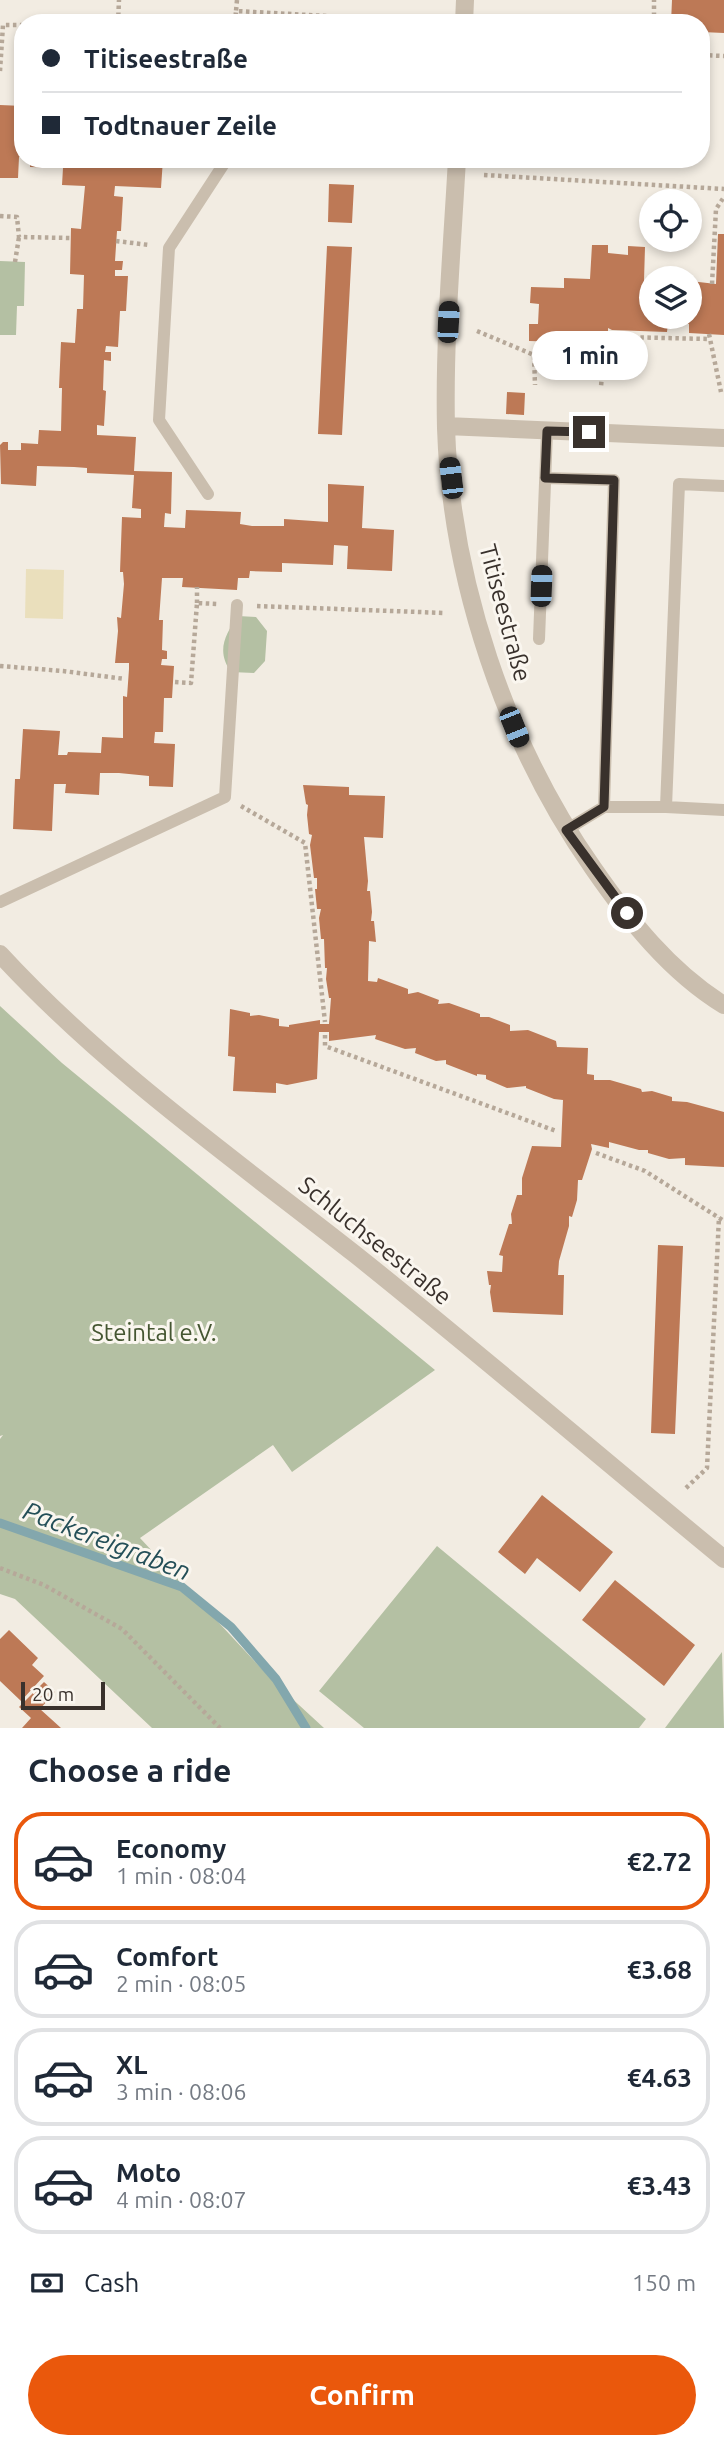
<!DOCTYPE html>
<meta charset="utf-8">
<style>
:root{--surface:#fff;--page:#f2f2f3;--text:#1f2937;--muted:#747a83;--line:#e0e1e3;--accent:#ea580c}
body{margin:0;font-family:Ubuntu,sans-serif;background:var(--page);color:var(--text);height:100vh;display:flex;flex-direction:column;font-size:26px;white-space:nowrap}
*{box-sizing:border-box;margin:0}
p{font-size:23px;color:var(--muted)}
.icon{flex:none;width:38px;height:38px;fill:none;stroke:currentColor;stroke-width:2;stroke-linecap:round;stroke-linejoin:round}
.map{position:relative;height:1728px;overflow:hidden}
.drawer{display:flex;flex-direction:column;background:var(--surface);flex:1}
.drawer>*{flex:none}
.guide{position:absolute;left:14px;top:14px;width:696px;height:154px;border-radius:28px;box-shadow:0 4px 10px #0003;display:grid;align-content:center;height:154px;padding:0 28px;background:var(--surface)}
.buttons{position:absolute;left:639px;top:189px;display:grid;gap:14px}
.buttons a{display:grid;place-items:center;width:63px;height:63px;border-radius:50%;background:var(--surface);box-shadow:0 4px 10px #0003;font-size:35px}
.scale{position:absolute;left:21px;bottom:18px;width:84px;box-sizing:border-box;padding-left:7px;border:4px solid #39312c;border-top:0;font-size:19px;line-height:24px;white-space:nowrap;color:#39312c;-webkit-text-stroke:5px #faf6ef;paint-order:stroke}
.end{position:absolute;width:32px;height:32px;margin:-16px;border:9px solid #39312c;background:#fff;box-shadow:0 0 0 4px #fff}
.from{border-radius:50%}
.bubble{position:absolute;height:49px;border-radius:24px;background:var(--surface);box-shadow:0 4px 10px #0003;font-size:23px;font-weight:700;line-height:49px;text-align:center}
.car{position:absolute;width:21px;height:42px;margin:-21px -10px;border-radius:9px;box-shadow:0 0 5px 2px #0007;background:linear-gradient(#222 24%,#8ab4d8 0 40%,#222 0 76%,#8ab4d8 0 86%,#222 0)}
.guide b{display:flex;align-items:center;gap:24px;height:66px;font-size:26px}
.guide b+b{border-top:2px solid var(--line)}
.guide i{width:18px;height:18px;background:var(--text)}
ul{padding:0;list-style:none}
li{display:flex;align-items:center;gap:21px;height:98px;margin:0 14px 10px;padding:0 14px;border:4px solid var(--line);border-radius:28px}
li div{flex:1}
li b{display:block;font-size:26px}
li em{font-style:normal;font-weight:700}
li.selected{border-color:var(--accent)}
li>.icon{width:63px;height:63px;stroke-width:1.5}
h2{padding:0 28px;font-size:32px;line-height:84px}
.pay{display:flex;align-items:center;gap:18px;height:77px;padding:0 28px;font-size:26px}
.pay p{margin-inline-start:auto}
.button{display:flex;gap:14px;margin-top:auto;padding:14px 28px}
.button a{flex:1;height:80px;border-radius:42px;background:var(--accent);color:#fff;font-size:28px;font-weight:700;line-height:80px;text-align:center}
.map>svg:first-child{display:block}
</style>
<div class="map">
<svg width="724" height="1728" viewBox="0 0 724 1728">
<rect width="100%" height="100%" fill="#f2ece2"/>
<path fill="#b4c0a3" d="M0 261 25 262 24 306H17L16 335H0Z
M238 616 256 617 267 631 265 661 254 673 231 672C216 651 225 635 238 616Z
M0 1006 62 1063 435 1370 292 1472 273 1445 140 1538 274 1682 324 1728H152L15 1599 0 1594V1439L3 1435 0 1436Z
M437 1546 646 1719 639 1728H364L319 1691Z
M722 1652 724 1728H665Z"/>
<path fill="#eadfbc" d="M26 569 64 570 63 619 25 618Z"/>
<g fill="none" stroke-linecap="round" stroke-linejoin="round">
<path stroke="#83a7ad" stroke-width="9" d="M0 1523 182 1587 231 1627 276 1679 306 1728"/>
</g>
<path fill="#bd7956" d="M672 0H724V33L702 32V23H671Z
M0 105 23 106V157H19L18 178H0Z
M30 159H163L161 188 115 186 114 196 123 197 121 231H117L115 261H123L122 270H115V276H128L126 311H120L118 347 106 346 105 352H111V361L104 360 103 390 106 391 104 426 97 425V435L136 437 134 471 172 472 171 514 165 513 164 527 185 528 186 510 241 512 240 524 252 526H284V519L328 522V484L364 486 362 528 394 530 392 571 347 569 348 546 334 545 333 565 282 563V572L250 571 249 578H238L237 590 182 587 183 578H162L159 620H163L162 650 167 651V659H162L161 665 174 666 172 698H164L163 732H155L154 743 175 744 173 787 149 786V776L119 773H100L99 795 65 793 66 784H54L52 831 13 829 15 779H20L23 729 60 731 58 755H67L68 752 101 753 102 737 123 738V696L127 697 129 669V663H115L118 631 117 617 121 618 124 584 123 572H120L122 517 141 518V509L132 508 134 475 87 473V468L74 467 37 466 36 486 1 484 0 445 3 442H8V450H21V443L38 444 39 430 61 431 62 388H59L61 342 75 343 77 309H83L84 275 70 274 71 228 81 229 85 186 62 185 63 168 30 167Z
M329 184 354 185 352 223 328 222Z
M718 234H724V335L689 333V324L668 323 667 332 612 330 608 328V352L562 350V342L529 341V324H538L539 304 530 303 531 287 564 288V278L590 279 592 245H608V253L628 255V246L645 247 644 281 651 282V317H690V281L716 284Z
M327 246 352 247 342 435 318 434Z
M507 392 525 393 524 415 506 414Z
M303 785 349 787V795L385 796 383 838 364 837 368 881 367 891H370L372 912 371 921H374L376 942 369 941 368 981 377 982 378 978 408 989V994L418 992 439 1000 438 1004 449 1003 480 1014V1017H489L510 1025V1031L528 1030 556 1041 557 1047 588 1048 587 1074 594 1075V1080H610L641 1089 642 1092 652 1091 672 1097V1101L687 1102 724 1112V1167L685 1165V1158L669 1159 648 1153V1150H639L609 1142V1148L591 1144 592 1149 582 1180H578L577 1200 572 1217 569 1216V1226L559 1261 558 1275H564L563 1315 493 1312 490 1292 491 1285H489L487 1271 502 1272 503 1256 499 1255 509 1224H512L511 1214 517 1195H522V1178L532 1146 561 1147 563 1100 554 1099 526 1088V1086L507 1088 486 1079V1075L477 1074V1076L446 1064V1060L436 1061 415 1053 416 1048 405 1049 375 1039 376 1035 329 1041V1032H319L317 1079 287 1085 276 1083V1093L233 1091 235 1057 228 1056 230 1009 250 1013V1016L259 1015 279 1019V1026L289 1027V1025L320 1020V1024H329L331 998H329L326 979 327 968H325L324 939H321L319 918 321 909H317L315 889H317V878H314L310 845 312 835 309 834 307 815 308 805 306 804Z
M658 1245 683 1246 675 1434 651 1433Z
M542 1495 613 1552 580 1592 537 1558 525 1574 498 1552Z
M615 1580 695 1645 664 1686 582 1620Z
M9 1630 38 1658 32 1665 44 1676 21 1701 0 1681V1639Z
M44 1682 55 1692 40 1709 61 1728H22L31 1718 19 1707Z"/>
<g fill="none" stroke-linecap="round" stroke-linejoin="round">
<path stroke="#b6a899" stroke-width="4.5" stroke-dasharray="3.5 3.5" stroke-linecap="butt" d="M237 0 236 11 436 22
M118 23 119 0
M235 23 236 11
M654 23V0
M702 55 724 56
M0 71 3 25H23
M484 175 724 189
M0 216 17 217 19 237 71 238
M116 241 149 245
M15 262 19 237
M712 284 716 209 724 197
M477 331 534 355 535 385
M709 334 721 392
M534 355 603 360 601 387
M603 360 620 337 709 339
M197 603V587
M257 606 445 613
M0 666 63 671 125 679
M175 682 191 683 197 603 217 604
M241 806 305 843 325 1022
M325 1035V1046L556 1131
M596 1153 645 1171 724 1221
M686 1488 707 1468 719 1217
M0 1568 44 1585 122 1629 220 1728"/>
<path stroke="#cabeae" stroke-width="12" d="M545 478 614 480 604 807
M208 494 159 420 169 248 227 159
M539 639 547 431
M666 807 679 484 724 486
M566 830 604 807H666L724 810
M0 902 225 797 237 605"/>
<path stroke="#cabeae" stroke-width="18" d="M464 23 465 0
M457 159C452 249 444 339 446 428 451 581 506 744 593 868 629 920 670 972 724 1005
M446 426 724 438
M0 954C106 1069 234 1159 356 1255 480 1354 601 1458 724 1559"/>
</g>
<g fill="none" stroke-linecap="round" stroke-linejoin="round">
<path stroke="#39312c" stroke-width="9" d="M589 432 547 431 545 478 614 480 604 807 566 830 627 913"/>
</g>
<g text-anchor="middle" stroke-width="6" stroke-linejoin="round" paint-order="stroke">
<g font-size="24" fill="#39312c" stroke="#faf6ef">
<text transform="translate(505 613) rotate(75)" y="8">Titiseestraße</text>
<text transform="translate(375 1241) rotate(39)" y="8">Schluchseestraße</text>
</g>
<g font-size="24" fill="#455632" stroke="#faf6ef">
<text x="154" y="1341">Steintal e.V.</text>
</g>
<g font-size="26" font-style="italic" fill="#244f58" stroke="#faf6ef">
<text transform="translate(107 1541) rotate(21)" y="9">Packereigraben</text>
</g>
</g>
</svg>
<div class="buttons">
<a><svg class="icon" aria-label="locate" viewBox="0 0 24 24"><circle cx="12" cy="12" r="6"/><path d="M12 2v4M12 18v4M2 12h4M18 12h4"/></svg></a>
<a><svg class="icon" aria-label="layers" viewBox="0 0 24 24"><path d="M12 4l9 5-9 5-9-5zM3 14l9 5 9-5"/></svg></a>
</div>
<div class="scale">20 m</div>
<i class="end from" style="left:627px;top:913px"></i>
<i class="end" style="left:589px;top:432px"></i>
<div class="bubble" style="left:532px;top:331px;width:116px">1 min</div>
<i class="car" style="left:448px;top:322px;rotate:3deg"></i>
<i class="car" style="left:451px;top:478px;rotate:353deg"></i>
<i class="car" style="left:541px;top:586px;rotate:2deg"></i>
<i class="car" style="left:514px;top:727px;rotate:158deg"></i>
<div class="guide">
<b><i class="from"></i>Titiseestraße</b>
<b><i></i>Todtnauer Zeile</b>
</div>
</div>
<section class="drawer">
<h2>Choose a ride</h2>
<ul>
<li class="selected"><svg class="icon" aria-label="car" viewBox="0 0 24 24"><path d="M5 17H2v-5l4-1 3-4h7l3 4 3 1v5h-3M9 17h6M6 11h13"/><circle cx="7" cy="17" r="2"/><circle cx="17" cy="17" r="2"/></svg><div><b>Economy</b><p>1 min · 08:04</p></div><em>€2.72</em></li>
<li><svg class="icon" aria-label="car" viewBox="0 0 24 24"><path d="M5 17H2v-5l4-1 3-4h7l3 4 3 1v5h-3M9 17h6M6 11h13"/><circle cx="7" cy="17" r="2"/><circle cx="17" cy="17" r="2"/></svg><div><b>Comfort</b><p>2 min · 08:05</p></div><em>€3.68</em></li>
<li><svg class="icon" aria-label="car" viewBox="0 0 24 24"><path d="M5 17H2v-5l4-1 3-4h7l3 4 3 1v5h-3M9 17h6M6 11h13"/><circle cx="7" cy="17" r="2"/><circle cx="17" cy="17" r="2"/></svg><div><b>XL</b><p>3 min · 08:06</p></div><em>€4.63</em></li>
<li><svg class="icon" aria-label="car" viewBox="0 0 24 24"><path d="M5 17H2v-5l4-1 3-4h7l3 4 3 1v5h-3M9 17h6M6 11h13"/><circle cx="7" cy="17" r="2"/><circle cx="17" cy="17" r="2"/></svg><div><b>Moto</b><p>4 min · 08:07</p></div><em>€3.43</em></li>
</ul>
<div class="pay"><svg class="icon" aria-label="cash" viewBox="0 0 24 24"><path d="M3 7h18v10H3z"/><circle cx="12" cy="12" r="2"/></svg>Cash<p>150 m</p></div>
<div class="button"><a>Confirm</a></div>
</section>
